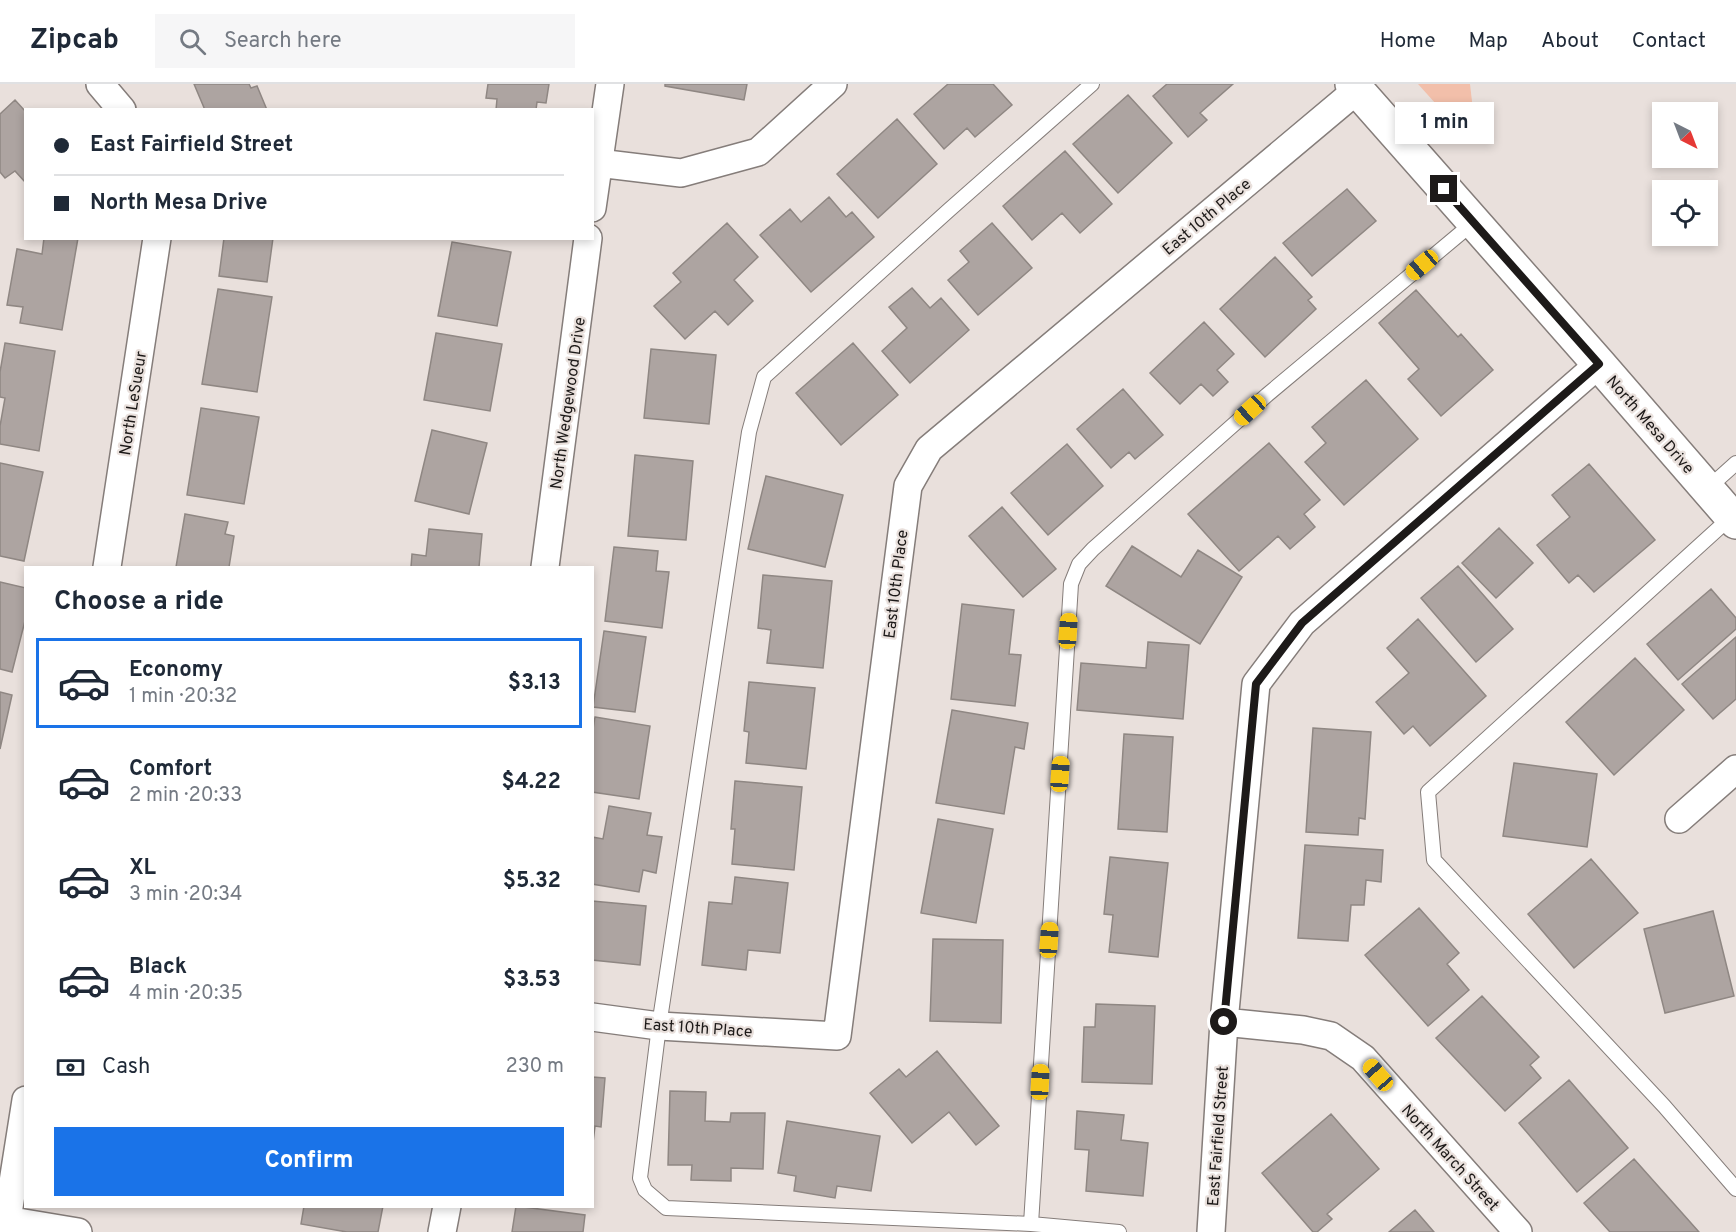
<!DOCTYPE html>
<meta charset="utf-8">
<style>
:root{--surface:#fff;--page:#f6f6f7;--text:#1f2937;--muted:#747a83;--line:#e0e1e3;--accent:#1a73e8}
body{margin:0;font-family:Overpass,sans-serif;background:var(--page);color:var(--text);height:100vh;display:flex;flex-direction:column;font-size:22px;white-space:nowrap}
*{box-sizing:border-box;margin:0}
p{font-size:20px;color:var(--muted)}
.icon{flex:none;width:33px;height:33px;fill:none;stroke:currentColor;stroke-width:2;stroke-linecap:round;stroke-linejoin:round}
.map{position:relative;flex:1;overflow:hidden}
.sheet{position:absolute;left:24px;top:482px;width:570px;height:642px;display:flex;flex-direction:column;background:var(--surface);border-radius:0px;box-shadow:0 3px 9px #0003}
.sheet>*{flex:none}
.top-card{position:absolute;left:24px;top:24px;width:570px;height:132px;border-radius:0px;box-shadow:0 3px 9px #0003;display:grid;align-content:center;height:132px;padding:0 30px;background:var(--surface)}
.needle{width:39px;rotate:138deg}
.controls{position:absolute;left:1652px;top:18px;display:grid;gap:12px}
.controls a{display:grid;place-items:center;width:66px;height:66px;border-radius:0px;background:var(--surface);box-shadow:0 3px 9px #0003;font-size:30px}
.end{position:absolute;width:27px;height:27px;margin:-14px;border:8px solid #1d1a19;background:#fff;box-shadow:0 0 0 3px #fff}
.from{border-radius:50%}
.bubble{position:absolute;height:42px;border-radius:0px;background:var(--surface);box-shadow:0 3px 9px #0003;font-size:20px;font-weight:700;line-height:42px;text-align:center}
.car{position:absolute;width:18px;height:36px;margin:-18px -9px;border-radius:8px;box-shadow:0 0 4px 2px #0007;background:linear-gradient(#f5c518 24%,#345 0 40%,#f5c518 0 76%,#345 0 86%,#f5c518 0)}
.top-card b{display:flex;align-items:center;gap:21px;height:57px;font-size:22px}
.top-card b+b{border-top:2px solid var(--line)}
.top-card i{width:15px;height:15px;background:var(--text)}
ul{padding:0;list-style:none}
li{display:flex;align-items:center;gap:18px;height:90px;margin:0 12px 9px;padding:0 18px;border:3px solid transparent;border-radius:0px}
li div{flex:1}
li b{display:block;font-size:22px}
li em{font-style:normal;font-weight:700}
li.on{border-color:var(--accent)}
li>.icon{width:54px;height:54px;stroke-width:1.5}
h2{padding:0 30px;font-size:27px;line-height:72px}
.pay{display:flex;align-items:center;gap:15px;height:66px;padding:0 30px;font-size:22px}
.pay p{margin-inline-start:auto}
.primary-button{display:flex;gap:12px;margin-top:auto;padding:12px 30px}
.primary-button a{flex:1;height:69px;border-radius:0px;background:var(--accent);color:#fff;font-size:24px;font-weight:700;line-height:69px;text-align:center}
header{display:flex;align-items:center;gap:36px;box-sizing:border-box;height:84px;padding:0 30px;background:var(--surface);border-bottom:2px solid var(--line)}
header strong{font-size:28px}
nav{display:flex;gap:33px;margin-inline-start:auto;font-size:21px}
.search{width:420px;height:54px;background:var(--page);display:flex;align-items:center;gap:15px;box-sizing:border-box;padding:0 21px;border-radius:0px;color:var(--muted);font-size:22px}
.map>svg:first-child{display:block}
</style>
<header>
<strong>Zipcab</strong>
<div class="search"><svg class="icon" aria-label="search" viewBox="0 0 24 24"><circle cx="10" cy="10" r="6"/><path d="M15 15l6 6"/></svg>Search here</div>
<nav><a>Home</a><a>Map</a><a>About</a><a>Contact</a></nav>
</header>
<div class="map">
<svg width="1736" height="1148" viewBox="0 0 1736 1148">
<rect width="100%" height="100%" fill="#e9e0dc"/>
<path fill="#f2bfaa" d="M1418 0H1470L1476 52 1472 60Z"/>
<path fill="#ada4a1" stroke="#8f8783" stroke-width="1.5" d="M194 0H249L251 4 257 2 267 26H205Z
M488 0H549L546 19 537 18 536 26H496L497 15 486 14Z
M665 0H747L744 16 665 2Z
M948 0H993L1012 21 975 53 967 44 944 65 914 30Z
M1167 0H1233L1200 29 1207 36 1188 53 1153 12Z
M1128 11 1172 59 1118 109 1073 60Z
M15 16 26 28V99L15 87 5 94 0 88V30Z
M897 35 937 80 878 134 837 90Z
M1065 67 1112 120 1080 149 1062 129 1032 156 1003 122Z
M1347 105 1376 137 1312 192 1283 159Z
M829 113 846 133 852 128 874 153 811 208 760 151 790 125 801 138Z
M727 139 758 173 734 196 753 217 728 241 715 227 685 255 654 222 681 198 673 189Z
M992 139 1032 184 978 231 948 196 969 178 960 167Z
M44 154H78L62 246 20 239 23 223 7 221 17 165 42 170Z
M224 154H273L267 198 219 192Z
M452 158 511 168 497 242 438 232Z
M1275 173 1312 213 1308 216 1316 225 1265 273 1220 225Z
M912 204 930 224 941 214 969 246 910 299 882 267 907 244 889 223Z
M218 205 272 213 257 308 202 300Z
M1416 206 1458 253 1461 250 1493 286 1441 332 1408 295 1419 285 1379 239Z
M1204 238 1234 270 1217 286 1228 298 1213 312 1201 300 1180 320 1150 289Z
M436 249 502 260 490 327 424 316Z
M5 259 55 267 39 367 0 360V342L5 314 0 313V288Z
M853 259 898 311 841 361 796 309Z
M651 265 716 271 709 340 644 334Z
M1366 296 1418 355 1344 421 1305 378 1326 359 1312 343Z
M1123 305 1163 351 1135 375 1129 368 1111 384 1077 345Z
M201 324 259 333 244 420 187 411Z
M432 346 487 359 469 430 415 417Z
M1269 359 1320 416 1304 430 1315 443 1290 465 1278 452 1239 487 1188 430Z
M1067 360 1103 402 1048 451 1011 409Z
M635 371 693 377 686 456 628 452Z
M0 379 43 388 24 477 0 472Z
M1589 380 1655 456 1594 508 1578 491 1569 499 1537 461 1570 433 1552 411Z
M766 392 843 411 825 483 748 465Z
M1002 423 1056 485 1023 513 969 452Z
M185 430 228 438 225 450 234 452 229 483H176Z
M1499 444 1533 479 1496 514 1462 479Z
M429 445 482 450 479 483H411L412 470 426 472Z
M1132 462 1181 493 1198 466 1242 493 1200 560 1106 502Z
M614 463 658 467 656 487 669 488 662 544 605 537Z
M1458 482 1513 545 1476 578 1421 514Z
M763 491 832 497 823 584 767 579 771 546 758 544Z
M0 498 26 504V533L12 588 0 585Z
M1711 505 1736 534V545L1678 596 1647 560Z
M962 520 1014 526 1009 570 1021 571 1015 622 951 615Z
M1418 535 1486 612 1430 662 1413 642 1404 650 1376 618 1409 589 1387 564Z
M604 547 646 553 635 628 593 623Z
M1736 553V615L1713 635 1682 600Z
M1148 558 1189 561 1183 635 1077 626 1081 579 1146 584Z
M1635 574 1684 626 1614 691 1566 638Z
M749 598 815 604 806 685 746 679 749 648 744 647Z
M0 608 12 611 0 665Z
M952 626 1028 639 1024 665 1015 663 1004 730 936 719Z
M595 633 650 642 639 715 592 708V651Z
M1313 644 1371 648 1365 735 1359 734 1358 751 1306 748Z
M1124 650 1173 653 1167 748 1118 745Z
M1514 679 1597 690 1587 763 1503 752Z
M735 697 802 703 794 786 732 780 735 745H731Z
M609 722 651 729 647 751 662 753 656 789 643 786 639 808 592 800V753L603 755Z
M938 735 993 745 976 839 921 829Z
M1305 761 1383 766 1381 798 1366 796 1364 821H1351L1348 857 1298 854Z
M1110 773 1168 779 1158 873 1109 868 1113 831 1104 830Z
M1591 775 1638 829 1574 884 1528 830Z
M735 793 788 799 780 869 748 866 746 886 702 881 709 818 732 820Z
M592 817 646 822 640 881 592 876Z
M1419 824 1459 869 1447 880 1469 906 1428 942 1365 871Z
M1713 827 1734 912 1665 929 1644 845Z
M933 855 1003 856 1001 939 930 937Z
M1482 912 1539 973 1530 981 1541 994 1505 1027 1436 954Z
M1096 920 1155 922 1152 1000 1082 998 1084 943H1095Z
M937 967 999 1042 976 1061 949 1028 912 1059 870 1009 899 985 906 993Z
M592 993 605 994 601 1043 595 1042 592 1067Z
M1569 996 1628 1064 1577 1108 1519 1039Z
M670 1007 706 1008 705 1037 730 1038 731 1029H765L763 1085 731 1084V1097L691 1096 692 1081H668Z
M1077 1027 1124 1031 1121 1056 1148 1059 1143 1112 1086 1107 1089 1066 1075 1065Z
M1331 1030 1379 1085 1327 1130 1332 1135 1317 1148H1313L1262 1089Z
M787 1037 880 1052 871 1107 837 1102 835 1114 794 1107 796 1092 778 1089Z
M1634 1075 1699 1148H1610L1584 1119Z
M304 1122H383L378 1148H347L301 1140Z
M516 1122 585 1131 583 1148H512Z
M1415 1126 1434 1148H1389Z"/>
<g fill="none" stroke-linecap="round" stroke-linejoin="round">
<g stroke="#857d7a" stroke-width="16">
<path id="lane" d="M1707 405 1736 379
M1731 433 1428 708 1434 776 1664 1022 1736 1105
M1031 1140 666 1124 645 1106 640 1094 659 942 749 348 764 293 949 126 1092 0
M1119 1148 1031 1140 1071 500 1079 480 1093 465 1267 311 1474 138"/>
</g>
<g stroke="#857d7a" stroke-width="30">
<path id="street" d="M100 0 122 26
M598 79 681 89 758 68 833 0
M592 124 610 0
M107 483 157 154
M545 483 588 154
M1679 735 1736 685
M592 933 659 942 837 952 908 402 929 365 1357 6
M1224 938 1303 946 1331 952 1363 974 1518 1148
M0 1135 78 1148
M7 1136 26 1016
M442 1148 447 1122
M1211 1148 1224 938 1256 600 1302 539 1599 280"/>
</g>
<g stroke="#857d7a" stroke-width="36">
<path id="secondary" d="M1352 0 1599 280 1736 438"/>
</g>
<use href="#lane" stroke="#fff" stroke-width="14"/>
<use href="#street" stroke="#fff" stroke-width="27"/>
<use href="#secondary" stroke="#fff" stroke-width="33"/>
</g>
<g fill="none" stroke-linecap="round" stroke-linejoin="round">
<path stroke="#1d1a19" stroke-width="8" d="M1224 938 1256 600 1302 539 1599 280 1444 105"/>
</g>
<g text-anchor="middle" stroke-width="4.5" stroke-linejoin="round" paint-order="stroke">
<g font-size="16" fill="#1d1a19" stroke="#e9e0dc">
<text transform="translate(1206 132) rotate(-40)" y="6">East 10th Place</text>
<text transform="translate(132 319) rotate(-81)" y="6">North LeSueur</text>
<text transform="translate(567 319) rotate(-82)" y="6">North Wedgewood Drive</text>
<text transform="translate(1651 340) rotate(49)" y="6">North Mesa Drive</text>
<text transform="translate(895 500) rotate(-83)" y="6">East 10th Place</text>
<text transform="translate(698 943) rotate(4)" y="6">East 10th Place</text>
<text transform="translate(1217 1052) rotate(-86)" y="6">East Fairfield Street</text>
<text transform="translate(1451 1073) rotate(48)" y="6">North March Street</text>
</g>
</g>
</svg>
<div class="controls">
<a><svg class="needle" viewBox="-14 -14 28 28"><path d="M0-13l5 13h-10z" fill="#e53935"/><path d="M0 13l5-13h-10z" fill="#747a83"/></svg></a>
<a><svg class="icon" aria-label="locate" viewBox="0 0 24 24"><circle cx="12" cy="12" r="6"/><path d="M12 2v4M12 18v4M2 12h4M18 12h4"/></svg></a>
</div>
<i class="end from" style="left:1224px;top:938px"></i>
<i class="end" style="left:1444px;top:105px"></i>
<div class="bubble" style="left:1395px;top:18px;width:99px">1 min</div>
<i class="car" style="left:1422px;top:181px;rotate:230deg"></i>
<i class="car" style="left:1250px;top:326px;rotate:228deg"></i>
<i class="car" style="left:1068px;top:547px;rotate:4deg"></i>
<i class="car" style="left:1060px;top:690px;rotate:4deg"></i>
<i class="car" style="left:1049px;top:856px;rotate:4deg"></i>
<i class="car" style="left:1378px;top:991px;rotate:319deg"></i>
<i class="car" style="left:1040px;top:998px;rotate:3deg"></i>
<div class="top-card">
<b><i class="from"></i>East Fairfield Street</b>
<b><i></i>North Mesa Drive</b>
</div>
<section class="sheet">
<h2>Choose a ride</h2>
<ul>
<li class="on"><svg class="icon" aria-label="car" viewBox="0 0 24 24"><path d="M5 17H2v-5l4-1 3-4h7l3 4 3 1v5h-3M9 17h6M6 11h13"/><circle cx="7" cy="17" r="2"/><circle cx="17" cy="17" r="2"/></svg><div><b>Economy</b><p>1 min · 20:32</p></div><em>$3.13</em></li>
<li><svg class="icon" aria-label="car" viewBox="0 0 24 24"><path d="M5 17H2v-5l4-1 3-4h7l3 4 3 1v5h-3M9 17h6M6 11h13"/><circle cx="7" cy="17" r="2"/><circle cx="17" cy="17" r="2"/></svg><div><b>Comfort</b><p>2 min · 20:33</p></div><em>$4.22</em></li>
<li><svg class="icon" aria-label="car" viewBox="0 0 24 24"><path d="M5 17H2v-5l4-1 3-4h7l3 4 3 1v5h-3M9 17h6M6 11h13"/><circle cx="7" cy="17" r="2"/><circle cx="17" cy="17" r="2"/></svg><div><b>XL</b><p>3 min · 20:34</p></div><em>$5.32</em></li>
<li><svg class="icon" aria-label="car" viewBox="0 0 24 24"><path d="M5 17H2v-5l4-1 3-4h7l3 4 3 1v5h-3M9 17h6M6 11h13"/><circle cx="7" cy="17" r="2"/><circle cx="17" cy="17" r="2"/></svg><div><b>Black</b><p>4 min · 20:35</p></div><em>$3.53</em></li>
</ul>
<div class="pay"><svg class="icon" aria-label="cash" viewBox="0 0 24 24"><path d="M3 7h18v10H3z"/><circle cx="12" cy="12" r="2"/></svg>Cash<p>230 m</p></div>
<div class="primary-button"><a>Confirm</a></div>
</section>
</div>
